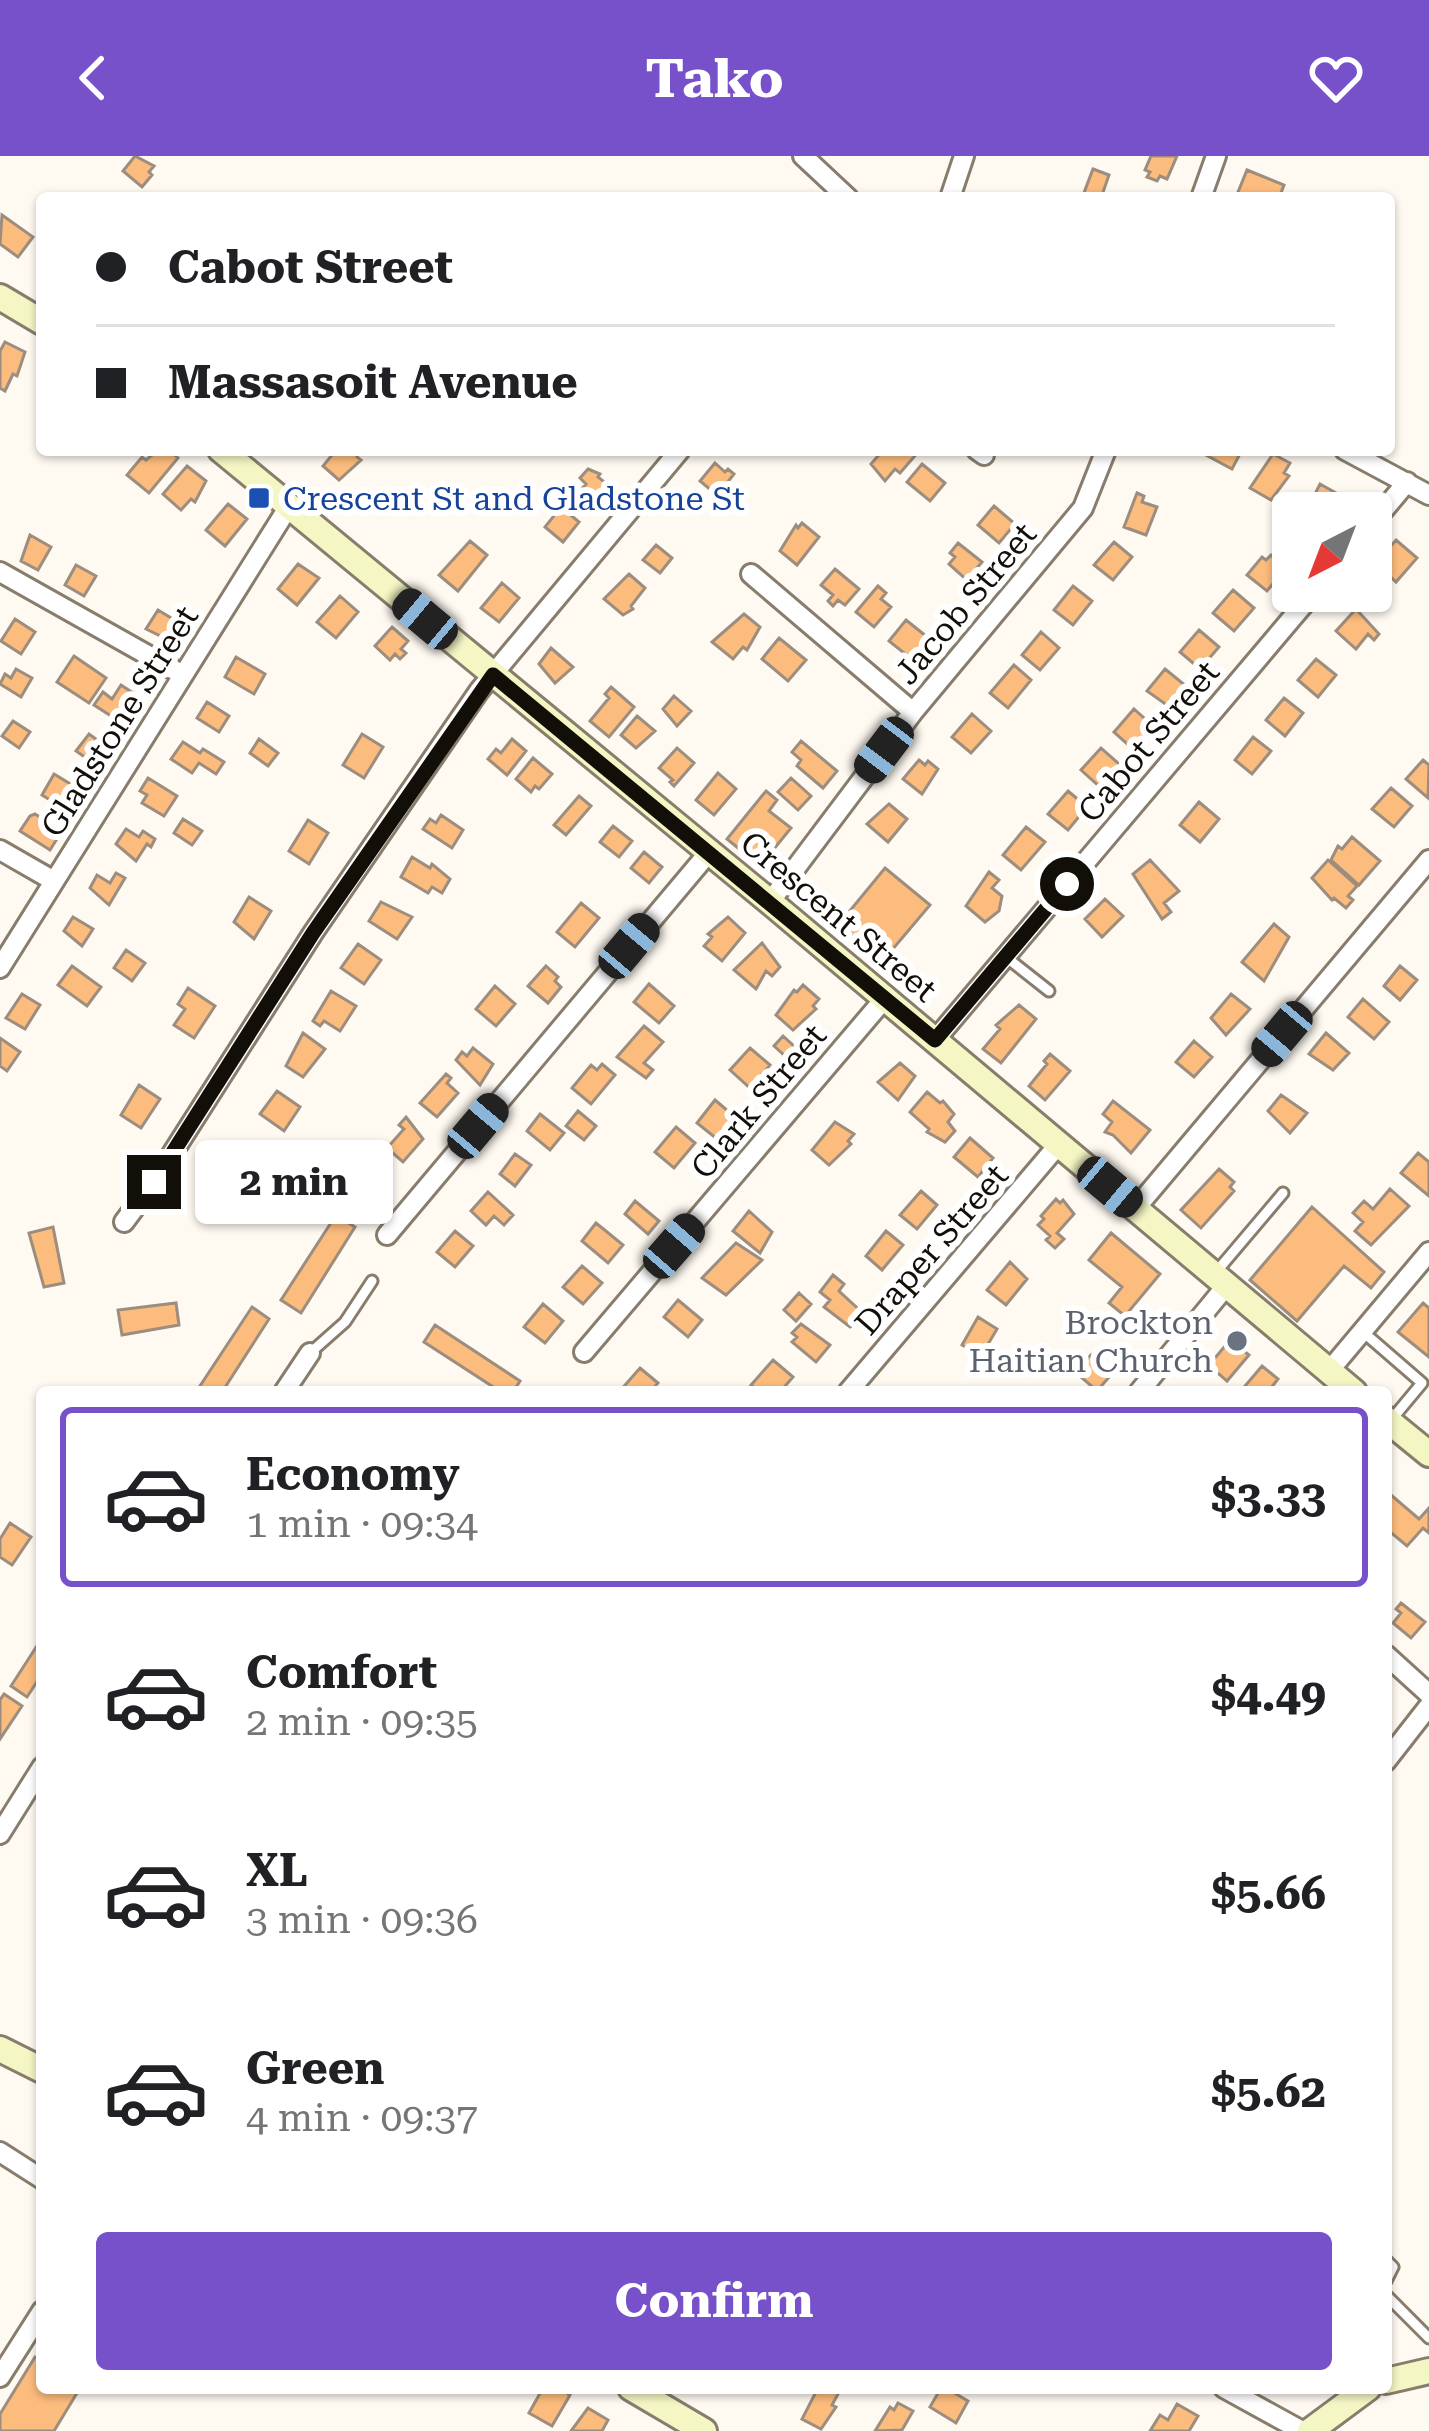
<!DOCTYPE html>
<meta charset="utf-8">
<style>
:root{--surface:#fff;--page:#f6f6f6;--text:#202124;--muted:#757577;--line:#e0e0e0;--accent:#7751ca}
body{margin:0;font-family:"Roboto Serif",serif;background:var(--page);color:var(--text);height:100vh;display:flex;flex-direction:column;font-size:45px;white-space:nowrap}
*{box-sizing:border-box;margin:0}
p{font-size:39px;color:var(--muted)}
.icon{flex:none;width:66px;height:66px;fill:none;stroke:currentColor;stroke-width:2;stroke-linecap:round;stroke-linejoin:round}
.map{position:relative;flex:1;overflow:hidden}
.side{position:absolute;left:36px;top:1230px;width:1356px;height:1008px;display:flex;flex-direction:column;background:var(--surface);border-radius:12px;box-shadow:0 3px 9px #0004}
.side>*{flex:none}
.hud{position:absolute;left:36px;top:36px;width:1359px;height:264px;border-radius:12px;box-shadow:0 3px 9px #0004;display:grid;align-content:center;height:264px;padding:0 60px;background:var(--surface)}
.needle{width:78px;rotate:222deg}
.controls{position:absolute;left:1272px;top:336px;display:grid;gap:24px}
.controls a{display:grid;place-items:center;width:120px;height:120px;border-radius:12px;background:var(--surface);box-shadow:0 3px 9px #0004;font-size:60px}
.end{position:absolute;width:54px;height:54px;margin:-27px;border:15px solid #120e08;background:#fff;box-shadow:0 0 0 6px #fff}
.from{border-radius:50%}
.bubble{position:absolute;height:84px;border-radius:12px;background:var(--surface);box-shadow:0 3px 9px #0004;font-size:39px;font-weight:700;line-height:84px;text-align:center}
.car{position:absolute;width:36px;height:72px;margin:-36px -18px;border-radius:15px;box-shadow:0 0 9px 3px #0007;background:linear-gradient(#222 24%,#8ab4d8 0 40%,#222 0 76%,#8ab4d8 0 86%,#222 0)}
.hud b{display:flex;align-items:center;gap:42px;height:114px;font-size:45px}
.hud b+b{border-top:3px solid var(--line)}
.hud i{width:30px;height:30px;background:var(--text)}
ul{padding:21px 0 0;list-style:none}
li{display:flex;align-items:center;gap:36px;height:180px;margin:0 24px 18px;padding:0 36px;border:6px solid transparent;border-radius:12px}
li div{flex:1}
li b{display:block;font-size:45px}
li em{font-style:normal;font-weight:700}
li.on{border-color:var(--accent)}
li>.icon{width:108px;height:108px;stroke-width:1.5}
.button{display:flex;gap:24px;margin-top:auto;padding:24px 60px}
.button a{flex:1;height:138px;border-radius:12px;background:var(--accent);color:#fff;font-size:48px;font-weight:700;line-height:138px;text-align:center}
header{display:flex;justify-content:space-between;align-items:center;height:156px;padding:0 60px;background:var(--accent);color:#fff;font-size:54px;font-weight:700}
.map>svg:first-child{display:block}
</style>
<header><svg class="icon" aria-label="back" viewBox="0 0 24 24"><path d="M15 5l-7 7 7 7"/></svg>Tako<svg class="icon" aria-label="heart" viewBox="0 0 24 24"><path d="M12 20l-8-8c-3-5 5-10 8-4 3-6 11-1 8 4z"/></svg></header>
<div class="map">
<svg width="1429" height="2275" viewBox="0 0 1429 2275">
<rect width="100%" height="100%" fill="#fef9f1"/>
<path fill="#fcbc7d" stroke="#9c8d7e" stroke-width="3" d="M135 0 154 10 149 16 152 19 142 31 123 15Z
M1151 0H1177L1167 23 1160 20 1157 25 1147 21 1150 16 1145 14Z
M1093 13 1109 19 1101 42H1082Z
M1247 14 1284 29 1279 42 1236 41Z
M2 59 33 81 18 101 0 88Z
M5 186 25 196 17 220 13 218 5 235 0 232V195Z
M158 294H169L178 302 149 337 127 319 142 301 146 304Z
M336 294H362L357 301 361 304 339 324 323 310Z
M883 294H920L900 317 895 313 885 325 871 308Z
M1208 294H1242L1232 313 1206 299Z
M1273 298 1290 307 1284 317 1289 320 1271 344 1250 332Z
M715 307 725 316 728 313 734 318 727 327 731 331 725 338 720 334 717 339 700 325Z
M922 308 945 327 930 345 907 326Z
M187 310 206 325 195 346 191 343 181 354 163 338Z
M588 313 600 318 598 321 613 333 596 348 580 335 586 328 580 322Z
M1320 328 1347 343 1342 353 1350 357H1326L1310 348Z
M1137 337 1144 340 1142 346 1157 351 1146 379 1124 371Z
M228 348 247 363 225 390 206 374Z
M994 350 1015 368 999 387 978 369Z
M561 351 579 366 563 386 545 371Z
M802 367 819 381 797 409 780 395 796 369 798 372Z
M30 379 51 391 38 414 21 405Z
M1396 384 1417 402 1396 426 1376 407Z
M470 385 487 399 458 435 439 419Z
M1114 386 1132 401 1113 424 1094 409Z
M958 387 982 406 967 424 949 408 955 401 950 397Z
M656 389 672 402 660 417 643 404Z
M1271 399 1286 412 1267 435 1247 419 1262 401 1266 404Z
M298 408 319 422 297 449 278 433Z
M76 409 96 420 84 440 65 429Z
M835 413 859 433 845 449 838 444 833 450 828 445 833 439 821 429Z
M629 418 645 432 631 450 633 453 623 459 604 443Z
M502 427 519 442 499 466 481 452Z
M878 430 886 437 881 443 891 451 874 471 856 456Z
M1073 430 1092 445 1073 469 1054 454Z
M1233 434 1254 452 1234 475 1213 457Z
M340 440 358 456 336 482 317 466Z
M1356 453 1379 478 1374 484 1368 478 1356 493 1336 475Z
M158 454 186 471 175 487 146 473Z
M744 458 760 471 747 494 743 491 733 503 712 486Z
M15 463 35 476 21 498 1 485Z
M906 464 931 484 914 505 889 485Z
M392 471 408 485 401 493 406 497 400 503 395 498 390 504 375 490Z
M1199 474 1219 491 1200 513 1180 496Z
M1041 476 1059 492 1040 514 1022 499Z
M779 482 806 504 788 525 762 503Z
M551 492 573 511 555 527 539 508Z
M74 500 106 522 89 547 57 526Z
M236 501 265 518 254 538 225 521Z
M1316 503 1336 519 1318 541 1298 524Z
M1014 509 1031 524 1008 552 990 537Z
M16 513 32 522 21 541 0 528 5 518 11 522Z
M1165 513 1186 530 1171 552 1147 535Z
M121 529 133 537 129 543 137 552 125 569 94 549 103 536 112 543Z
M611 531 634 551 609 581 590 565 609 542 605 538Z
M674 540 691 555 677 570 663 553Z
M1284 542 1303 557 1285 580 1266 564Z
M207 546 229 560 219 576 197 562Z
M1134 553 1153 570 1133 593 1114 576Z
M972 558 991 575 971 597 952 581Z
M637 560 655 575 636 592 621 579Z
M13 565 30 576 19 592 2 580Z
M89 578 111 594 99 611 76 595Z
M362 578 383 591 364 622 343 609Z
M1253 581 1271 595 1252 618 1235 604Z
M259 583 278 597 268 610 250 597Z
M512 583 526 595 507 619 488 603 496 593 501 597Z
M801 585 837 615 823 632 797 610 801 604 792 596Z
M183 586 200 597 203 593 224 606 216 618 199 607 192 617 171 603Z
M677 592 694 607 674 630 670 626 673 624 659 612Z
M1101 592 1119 608 1100 631 1081 614Z
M533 602 552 618 539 633 535 630 531 636 516 623Z
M919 604 925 609 928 605 938 613 922 638 903 623Z
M1423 604 1429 609 1428 642 1406 623Z
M718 617 736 633 714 659 696 644Z
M54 618 87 638 74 659 42 639Z
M148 622 177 640 164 660 142 647 147 639 140 635Z
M791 622 811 640 798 654 778 636Z
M1391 632 1412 650 1394 671 1372 653Z
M766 635 777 644 769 655 791 672 760 710 727 683Z
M1068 635 1087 651 1068 674 1048 658Z
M579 640 591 650 566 679 554 669Z
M1199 646 1219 663 1200 686 1180 669Z
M889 648 907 663 888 686 867 668Z
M35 658 62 675 50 694 20 675 30 660Z
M441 659 463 674 452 692 423 673 430 663 436 667Z
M183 663 202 675 192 689 174 677Z
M308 664 328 677 309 708 289 695Z
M613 670 632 685 619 701 600 686Z
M1026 671 1045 686 1021 714 1003 699Z
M126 673 139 681 143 675 155 683 151 691 147 688 136 705 116 688Z
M1352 681 1380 705 1359 729 1331 704 1338 690 1342 693Z
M644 696 662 711 649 727 631 712Z
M412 701 430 712 432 708 450 723 442 737 432 731 428 737 401 721Z
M1150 704 1179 735 1164 747 1171 756 1162 763 1133 718Z
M1328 704 1357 730 1348 740 1353 744 1346 752 1334 742 1332 744 1312 722Z
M885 712 930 749 892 794 834 774Z
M989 716 999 724 992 732 1002 740 999 755 985 766 966 750Z
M116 717 125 722 109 749 90 732 97 719 110 727Z
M249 741 271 755 254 783 234 766Z
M1105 743 1123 760 1102 781 1085 763Z
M381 746 412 761 397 783 369 765Z
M581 747 599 762 575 791 557 776Z
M73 761 93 773 82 790 64 775Z
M728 761 745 777 722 805 704 790 712 781 708 778Z
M1274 768 1289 781 1264 825 1242 806Z
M762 787 780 811 772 820 766 815 756 833 734 814Z
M358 788 381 804 364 828 341 812Z
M126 794 145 807 132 825 114 812Z
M72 810 101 831 87 850 58 829Z
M546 810 558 821 555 825 561 831 548 847 528 830Z
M1400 810 1417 824 1400 844 1384 830Z
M649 828 674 850 659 867 634 846Z
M803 829 819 843 813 850 816 853 793 874 776 859 794 834 797 836Z
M495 830 515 848 496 870 476 853Z
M188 832 215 850 194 882 174 869 185 853 178 848Z
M331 835 356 850 340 875 324 865 320 870 313 865Z
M22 838 40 849 25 873 6 862Z
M1231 838 1250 853 1226 879 1211 862Z
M1363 843 1389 866 1374 883 1348 861Z
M1019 849 1036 863 1001 907 983 893 1000 873 996 869Z
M644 870 663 886 644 907 653 914 646 922 617 901Z
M303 877 325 893 303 921 286 910Z
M1326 877 1349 897 1333 914 1309 898Z
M783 880 804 899 795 909 774 890Z
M0 882 20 896 7 915 0 910Z
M1194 885 1212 901 1194 921 1176 906Z
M473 892 493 908 480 929 456 904 462 896 467 900Z
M750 892 770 909 750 932 730 914Z
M1050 898 1070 915 1045 944 1029 930 1047 908 1044 905Z
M900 907 915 920 898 944 878 926Z
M602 908 615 919 591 948 572 932 591 909 597 914Z
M446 918 451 922 447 927 458 937 437 961 420 947Z
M139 929 160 943 141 972 121 959Z
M277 935 300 951 284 975 260 958Z
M927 936 940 947 943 945 954 958 948 966 955 975 945 986 927 976 929 973 910 956Z
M1281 939 1307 957 1290 977 1268 955Z
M715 944 735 961 717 983 697 967Z
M1113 945 1150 974 1131 997 1113 979 1105 976 1112 966 1103 958Z
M578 955 596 970 584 984 566 970Z
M540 958 564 977 550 994 527 975Z
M406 961 423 983 403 1006 387 992 404 973 399 969Z
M835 966 854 978 848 985 851 988 829 1009 812 994Z
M676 971 695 987 674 1012 655 996Z
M970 982 993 1002 978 1021 954 1001Z
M1418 997 1429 1006V1040L1401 1017Z
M515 998 531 1009 515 1030 500 1018Z
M233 1002 263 1021 256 1033 247 1027 235 1046 214 1033Z
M1219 1013 1234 1026 1230 1031 1234 1035 1201 1072 1181 1054Z
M372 1016 388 1028 372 1048 356 1036Z
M1390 1033 1409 1050 1371 1089 1355 1075 1363 1066 1353 1057 1364 1045 1373 1053Z
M921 1035 937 1049 917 1073 900 1059Z
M488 1036 513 1059 504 1069 494 1060 486 1069 471 1055Z
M1056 1043 1060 1047 1063 1044 1074 1058 1057 1077 1064 1083 1055 1092 1046 1084 1050 1080 1038 1069 1044 1063 1041 1060Z
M635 1045 659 1065 648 1078 625 1058Z
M1312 1051 1384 1116 1371 1132 1344 1110 1297 1165 1250 1124Z
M749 1055 772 1076 760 1097 733 1075Z
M336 1059 355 1071 301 1157 281 1144Z
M596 1067 623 1089 608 1107 582 1085Z
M53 1071 64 1127 44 1131 29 1077Z
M455 1075 473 1090 455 1111 437 1096Z
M886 1075 903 1089 882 1114 866 1100Z
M1111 1077 1160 1118 1125 1160 1109 1147 1122 1131 1089 1104Z
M736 1087 762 1104 726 1139 702 1122Z
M1010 1106 1027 1123 1006 1149 987 1134Z
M582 1110 602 1127 583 1148 563 1131Z
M833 1119 844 1128 839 1135 866 1160 850 1171 824 1151 830 1144 820 1136Z
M799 1137 811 1148 796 1165 784 1154Z
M678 1144 702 1164 688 1181 664 1161Z
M176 1147 179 1169 122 1179 118 1154Z
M1423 1147 1429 1152V1201L1398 1176Z
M543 1148 563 1165 545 1187 524 1171Z
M252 1151 269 1163 222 1236H196Z
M978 1161 997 1173 981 1200 962 1189Z
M801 1168 830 1189 816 1206 792 1186 797 1181 792 1177Z
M435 1169 520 1225 513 1236H501L424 1186Z
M1230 1184 1249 1199 1227 1225 1209 1209Z
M1081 1198 1087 1203 1091 1199 1110 1220 1097 1235 1074 1215 1077 1212 1072 1208Z
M773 1204 793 1221 780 1236H759L751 1229Z
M1262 1210 1278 1223 1271 1232 1275 1235 1240 1236Z
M640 1212 658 1227 650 1236H619Z
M1391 1339 1419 1363 1429 1352V1377L1423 1372 1407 1390 1389 1375 1386 1344Z
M10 1367 31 1381 12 1409 0 1401V1383Z
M1401 1447 1425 1466 1411 1482 1393 1467 1401 1457 1396 1453Z
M42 1482V1518L27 1541 11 1530Z
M4 1538 22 1550 0 1583V1544Z
M35 2201 42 2205V2232H80L54 2275H0V2258Z
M543 2232H558L570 2239 552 2270 529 2257Z
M818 2232H828L838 2238 832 2249 836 2251 821 2273 802 2263Z
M941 2232H956L953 2236 968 2245 956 2267 930 2251Z
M898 2247 913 2255 902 2274 875 2275 890 2251 894 2254Z
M1177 2248 1198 2260 1189 2275H1150L1160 2259 1168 2264Z
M588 2252 608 2264 602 2275H571Z"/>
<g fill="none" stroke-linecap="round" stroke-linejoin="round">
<g stroke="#887d6d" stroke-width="15">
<path id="service" d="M1006 801 1049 835
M1217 1115 1283 1037
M1362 1175 1422 1227 1392 1263
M310 1197 345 1166 372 1125
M1386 2104 1393 2111 1386 2125
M1386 2139 1429 2182"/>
</g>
<g stroke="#887d6d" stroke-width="24">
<path id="minor" d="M803 0 848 42
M950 42 964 0
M1201 42 1216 0
M977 294 984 299
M1345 294 1429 339
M1371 369 1407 326
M0 416 183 519
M751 418 913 556
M0 694 54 725
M770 746 913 556 1083 352 1106 294
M0 812 289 350
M935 884 1315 435
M1136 1052 1429 704
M124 1066 154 1026 313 777 479 535 680 294
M387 1079 710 695
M584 1196 885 842
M1329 1215 1429 1096
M284 1236 310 1197
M848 1236 1059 988
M1139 1236 1227 1129
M1386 1499 1429 1538
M1386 1605 1429 1550
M0 1678 42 1611
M0 1996 42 2023
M0 2221 42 2155
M1224 2232 1302 2275"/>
</g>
<g stroke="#887d6d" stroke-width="30">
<path id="secondary" d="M0 141 42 166
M221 294 770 746 1354 1236
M1386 1263 1429 1298
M0 1893 42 1914
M1386 2225 1429 2215
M631 2232 704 2275
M1310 2275 1368 2232"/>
</g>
<use href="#service" stroke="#fff" stroke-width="9"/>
<use href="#minor" stroke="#fff" stroke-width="18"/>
<use href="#secondary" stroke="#f4f6c4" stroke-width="24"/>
</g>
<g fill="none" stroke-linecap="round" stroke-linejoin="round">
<path stroke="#120e08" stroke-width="15" d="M154 1026 313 777 493 519 935 884 1067 728"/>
</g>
<rect fill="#1a4fb4" stroke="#fff" stroke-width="4.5" x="247" y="330" width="24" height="24" rx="6"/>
<circle fill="#6b7280" stroke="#fff" stroke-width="4.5" cx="1237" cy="1185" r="12"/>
<g text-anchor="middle" stroke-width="12" stroke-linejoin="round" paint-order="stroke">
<g font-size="33" fill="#164399" stroke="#fff" text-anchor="start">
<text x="283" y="354">Crescent St and Gladstone St</text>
</g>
<g font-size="33" fill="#120e08" stroke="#fff">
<text transform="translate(965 447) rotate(-50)" y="12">Jacob Street</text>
<text transform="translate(119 565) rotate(-58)" y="12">Gladstone Street</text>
<text transform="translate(1148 585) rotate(-50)" y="12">Cabot Street</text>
<text transform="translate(839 760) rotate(40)" y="12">Crescent Street</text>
<text transform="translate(758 945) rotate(-50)" y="12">Clark Street</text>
<text transform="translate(931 1093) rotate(-49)" y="12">Draper Street</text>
</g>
<g font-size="33" fill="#5b616d" stroke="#fff" text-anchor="end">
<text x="1213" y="1178">Brockton<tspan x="1213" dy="38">Haitian Church</tspan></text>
</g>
</g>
</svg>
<div class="controls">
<a><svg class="needle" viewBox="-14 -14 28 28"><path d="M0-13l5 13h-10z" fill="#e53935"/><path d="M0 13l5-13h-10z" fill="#757577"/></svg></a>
</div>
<i class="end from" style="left:1067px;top:728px"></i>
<i class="end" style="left:154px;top:1026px"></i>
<div class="bubble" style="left:195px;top:984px;width:198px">2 min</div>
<i class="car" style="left:425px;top:463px;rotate:310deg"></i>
<i class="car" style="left:884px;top:594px;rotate:217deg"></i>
<i class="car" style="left:629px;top:790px;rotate:40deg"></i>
<i class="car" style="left:1282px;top:878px;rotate:220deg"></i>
<i class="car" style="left:478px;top:970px;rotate:40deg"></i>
<i class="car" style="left:1110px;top:1031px;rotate:130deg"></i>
<i class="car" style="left:674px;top:1090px;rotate:41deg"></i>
<div class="hud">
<b><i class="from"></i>Cabot Street</b>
<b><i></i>Massasoit Avenue</b>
</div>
<section class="side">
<ul>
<li class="on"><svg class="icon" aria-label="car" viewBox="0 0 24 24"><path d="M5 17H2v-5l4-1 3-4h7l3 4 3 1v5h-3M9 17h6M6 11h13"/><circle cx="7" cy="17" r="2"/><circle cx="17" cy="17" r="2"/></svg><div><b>Economy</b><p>1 min · 09:34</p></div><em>$3.33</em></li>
<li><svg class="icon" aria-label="car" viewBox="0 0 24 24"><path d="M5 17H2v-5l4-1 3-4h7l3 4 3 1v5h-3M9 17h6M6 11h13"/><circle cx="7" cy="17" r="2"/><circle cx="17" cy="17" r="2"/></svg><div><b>Comfort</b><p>2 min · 09:35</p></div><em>$4.49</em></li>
<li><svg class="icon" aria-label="car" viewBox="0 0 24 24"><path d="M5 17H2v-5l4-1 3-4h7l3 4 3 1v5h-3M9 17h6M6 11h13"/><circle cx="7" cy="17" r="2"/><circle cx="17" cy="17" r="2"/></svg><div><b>XL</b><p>3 min · 09:36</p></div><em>$5.66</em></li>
<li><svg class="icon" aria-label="car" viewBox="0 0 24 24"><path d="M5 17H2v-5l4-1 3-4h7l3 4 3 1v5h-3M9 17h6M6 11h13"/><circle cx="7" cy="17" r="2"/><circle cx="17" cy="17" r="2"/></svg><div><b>Green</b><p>4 min · 09:37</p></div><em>$5.62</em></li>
</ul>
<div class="button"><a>Confirm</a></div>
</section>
</div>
